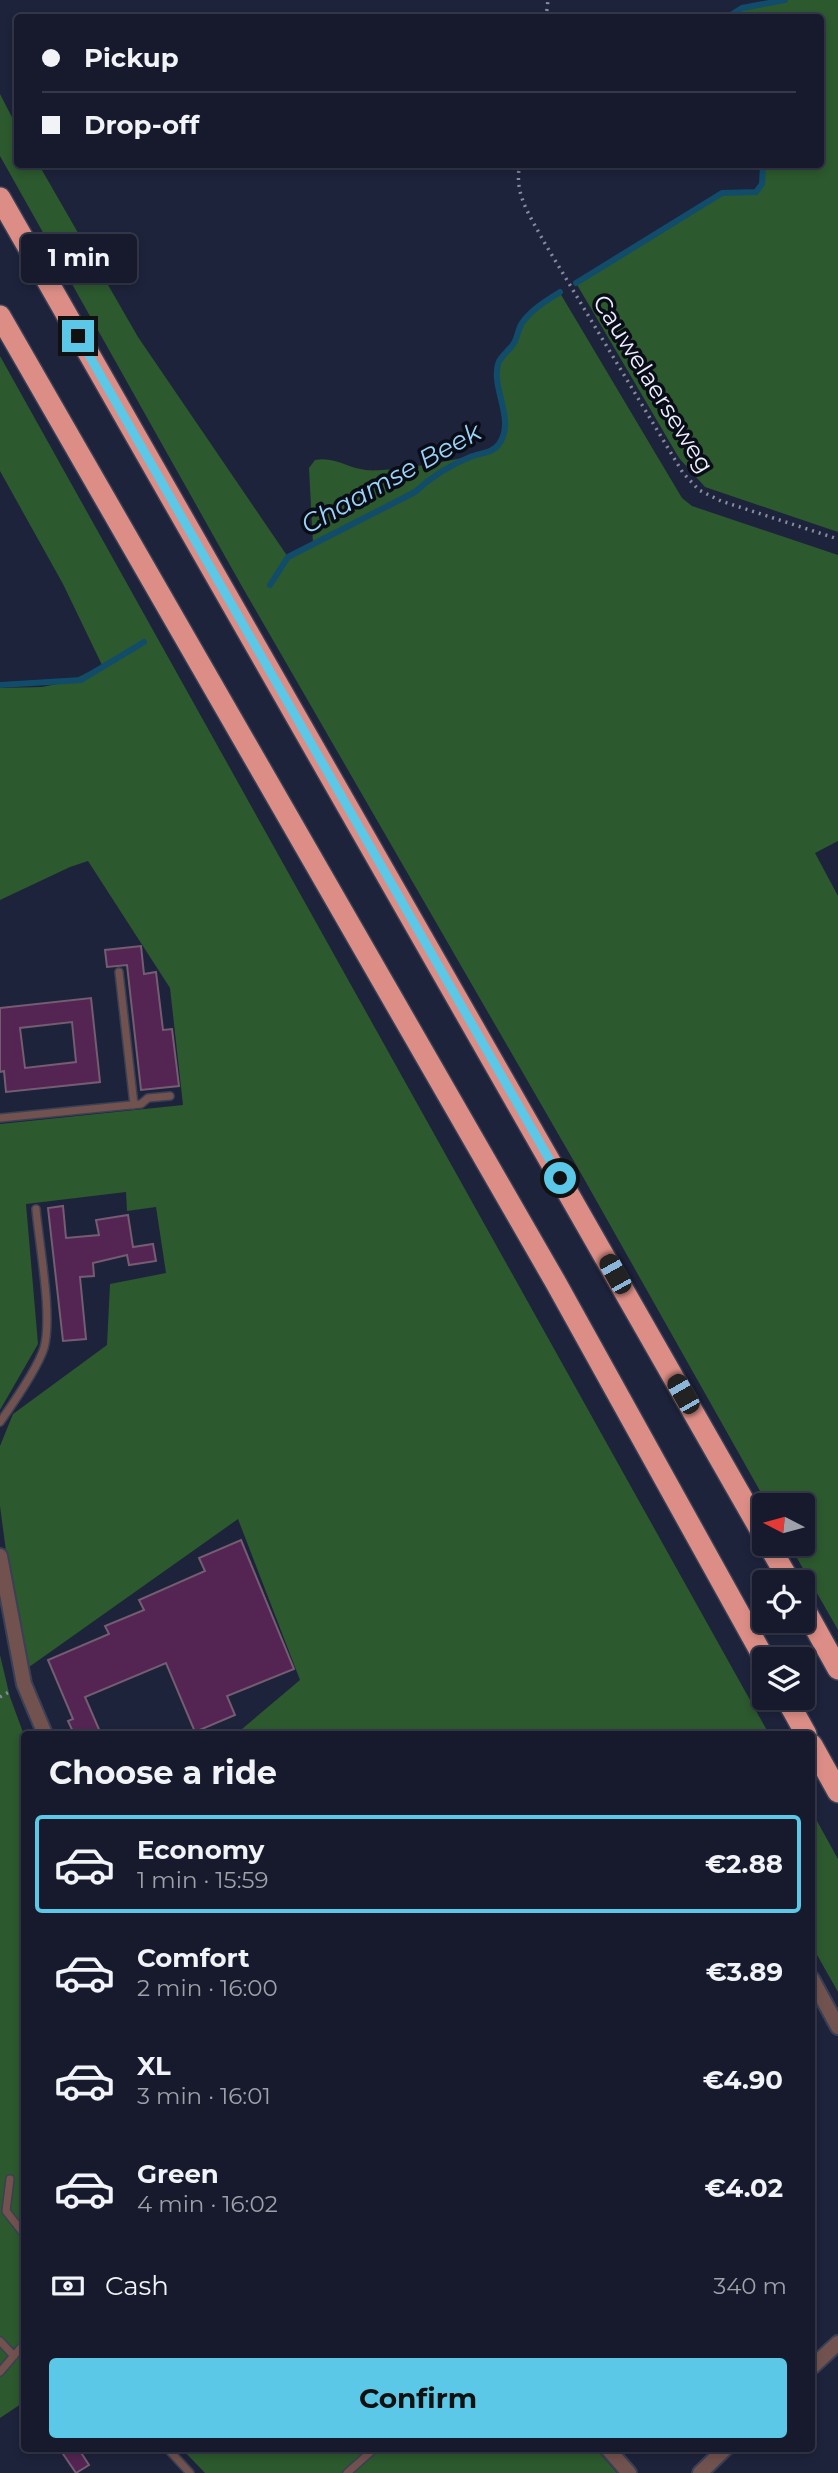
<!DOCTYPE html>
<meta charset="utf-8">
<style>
:root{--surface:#161a2c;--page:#1f2334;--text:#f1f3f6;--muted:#9ea1a9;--line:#353848;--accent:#5ac8e6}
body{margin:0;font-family:Montserrat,sans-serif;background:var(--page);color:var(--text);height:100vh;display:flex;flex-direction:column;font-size:26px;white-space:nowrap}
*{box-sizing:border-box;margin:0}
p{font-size:23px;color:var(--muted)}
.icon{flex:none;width:38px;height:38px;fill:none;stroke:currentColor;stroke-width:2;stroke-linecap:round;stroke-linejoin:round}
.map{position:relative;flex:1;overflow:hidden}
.side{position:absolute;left:21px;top:1731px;width:794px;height:721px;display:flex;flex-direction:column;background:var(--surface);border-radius:7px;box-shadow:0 4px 10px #0003,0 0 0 2px var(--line)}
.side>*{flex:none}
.guide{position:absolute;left:14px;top:14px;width:810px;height:154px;border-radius:7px;box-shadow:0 4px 10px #0003,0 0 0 2px var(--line);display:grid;align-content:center;height:154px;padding:0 28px;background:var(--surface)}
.needle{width:46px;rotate:276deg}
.fabs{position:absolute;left:752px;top:1493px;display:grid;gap:14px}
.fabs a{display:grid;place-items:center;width:63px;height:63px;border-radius:7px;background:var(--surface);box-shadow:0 4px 10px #0003,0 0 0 2px var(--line);font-size:35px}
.end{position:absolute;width:32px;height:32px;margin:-16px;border:9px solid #5ac8e6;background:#111;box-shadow:0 0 0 4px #111}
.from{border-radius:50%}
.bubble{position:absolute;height:49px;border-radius:7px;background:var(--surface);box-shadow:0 4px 10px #0003,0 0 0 2px var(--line);font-size:23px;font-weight:700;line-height:49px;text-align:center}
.car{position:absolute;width:21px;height:42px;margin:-21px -10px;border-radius:9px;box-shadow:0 0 5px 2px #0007;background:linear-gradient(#222 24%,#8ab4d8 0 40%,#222 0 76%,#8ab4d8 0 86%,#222 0)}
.guide b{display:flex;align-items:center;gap:24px;height:66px;font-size:26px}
.guide b+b{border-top:2px solid var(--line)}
.guide i{width:18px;height:18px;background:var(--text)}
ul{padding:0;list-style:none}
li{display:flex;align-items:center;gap:21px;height:98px;margin:0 14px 10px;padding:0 14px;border:4px solid transparent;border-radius:7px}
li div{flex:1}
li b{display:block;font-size:26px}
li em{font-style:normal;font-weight:700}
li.active{border-color:var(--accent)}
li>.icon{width:63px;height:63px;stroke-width:1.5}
h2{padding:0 28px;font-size:32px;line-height:84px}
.pay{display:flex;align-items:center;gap:18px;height:77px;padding:0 28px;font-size:26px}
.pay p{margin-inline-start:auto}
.primary-button{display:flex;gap:14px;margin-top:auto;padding:14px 28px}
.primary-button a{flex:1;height:80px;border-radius:7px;background:var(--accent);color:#111;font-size:28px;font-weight:700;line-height:80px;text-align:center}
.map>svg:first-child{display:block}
</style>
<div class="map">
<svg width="838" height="2473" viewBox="0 0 838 2473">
<rect width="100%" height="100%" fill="#1d233b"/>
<path fill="#2c592e" d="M785 0H838V532L705 487 679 458 576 283 722 193 756 192 762 184 763 165 821 164V18L726 17 742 8Z
M0 94 17 127 18 164 39 165 138 337 288 557 313 544 309 468 315 460C334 456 348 468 366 470 386 473 476 458 493 449 520 435 490 383 498 362 500 357 508 351 512 346 516 340 517 333 520 326 527 311 546 302 560 293L682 498 692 506 838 555V841L815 853 838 896V1630L789 1544H803V1505H768L583 1177 240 583 0 156Z
M0 356 769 1734H236L300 1680 238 1519 22 1672 0 1506V1446L13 1414 107 1345 110 1284 166 1273 156 1207 127 1211 126 1192 26 1204 38 1344 0 1410V1124L183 1105 170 988 88 861 70 867 0 900V688L42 687 71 681 102 665 63 584 0 471Z
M0 1655 10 1697 24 1735V2402L0 2418Z
M812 1812 838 1859V1992L812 1946Z
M181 2448H595L617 2473H205Z"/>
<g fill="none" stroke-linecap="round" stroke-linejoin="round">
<path stroke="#114c6a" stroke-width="6" d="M726 18 742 8 785 0
M576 283 722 193 756 192 762 184 763 164
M270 585 288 557 415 492C431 477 450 465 470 457 480 453 493 453 499 444 516 420 491 389 498 364 500 356 510 350 514 343 518 336 518 329 522 323 532 309 546 301 560 292
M0 685 81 680 144 642"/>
</g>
<path fill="#542553" stroke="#745c72" stroke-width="2" fill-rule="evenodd" d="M141 946 144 974 156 972 163 1030 172 1029 179 1086 141 1090 127 965 107 967 105 950Z
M91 998 100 1082 6 1092 4 1071 0 1072V1008ZM72 1022 76 1062 25 1068 20 1028Z
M63 1206 66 1238 99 1235 96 1220 128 1215 133 1247 153 1244 156 1261 129 1265 127 1255 93 1263 94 1276 80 1277 86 1339 63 1341 48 1208Z
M241 1540 294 1669 227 1696 235 1715 195 1732 166 1663 85 1697 101 1734H74L68 1721 73 1719 48 1660 109 1634 105 1626 144 1610 139 1600 205 1571 199 1558Z
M59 2448H78L89 2465 76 2473Z"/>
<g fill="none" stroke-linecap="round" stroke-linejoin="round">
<g stroke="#3a4056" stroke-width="10">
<path id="service" d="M119 972 134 1105
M0 1118 141 1104 148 1098 170 1096
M0 1422C12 1405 38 1367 44 1348 53 1316 39 1244 36 1209
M10 2179 6 2211 24 2234
M0 2341 14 2356
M0 2372 24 2344
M167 2448 190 2473
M347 2473 375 2448"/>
</g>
<g stroke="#3a4056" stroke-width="18">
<path id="minor" d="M0 1556 24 1684 45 1734
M812 1979 838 2027
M812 2367 838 2343
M607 2448 629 2473
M700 2473 726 2448"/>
</g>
<g stroke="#3a4056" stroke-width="24">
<path id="motorway" d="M0 198 765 1538
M0 316 556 1283 765 1660
M768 1544 790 1582
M803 1606 838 1669
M786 1698 806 1734
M812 1745 838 1792"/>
</g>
<path stroke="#868b9d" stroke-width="3.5" stroke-dasharray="2 5" stroke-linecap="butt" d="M546 18 548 0
M520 164C513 194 531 217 544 242L683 473 699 490 721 501 838 539
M0 1697 9 1692"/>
<use href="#service" stroke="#71524e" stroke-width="7"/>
<use href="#minor" stroke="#71524e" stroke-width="14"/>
<use href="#motorway" stroke="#dc8e86" stroke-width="21"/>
</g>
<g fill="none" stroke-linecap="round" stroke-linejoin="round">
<path stroke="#5ac8e6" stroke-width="9" d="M78 336 560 1178"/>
</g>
<g text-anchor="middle" stroke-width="7" stroke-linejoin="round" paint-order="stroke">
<g font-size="24" fill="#ecf0fd" stroke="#0a0d18">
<text transform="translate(653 384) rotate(58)" y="8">Cauwelaerseweg</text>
</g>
<g font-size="26" font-style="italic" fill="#9bd3f6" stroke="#0a0d18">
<text transform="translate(391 478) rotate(-29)" y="9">Chaamse Beek</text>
</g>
</g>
</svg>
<div class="fabs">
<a><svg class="needle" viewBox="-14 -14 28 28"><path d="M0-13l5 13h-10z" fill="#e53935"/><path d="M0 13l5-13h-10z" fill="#9ea1a9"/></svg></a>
<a><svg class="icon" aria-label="locate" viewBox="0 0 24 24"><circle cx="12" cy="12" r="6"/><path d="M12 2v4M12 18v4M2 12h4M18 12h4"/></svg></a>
<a><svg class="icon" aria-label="layers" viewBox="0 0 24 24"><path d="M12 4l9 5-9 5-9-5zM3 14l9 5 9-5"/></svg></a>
</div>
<i class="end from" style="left:560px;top:1178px"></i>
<i class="end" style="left:78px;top:336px"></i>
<div class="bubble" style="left:21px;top:234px;width:116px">1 min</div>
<i class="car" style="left:615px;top:1274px;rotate:331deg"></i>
<i class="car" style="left:683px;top:1394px;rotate:330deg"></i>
<div class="guide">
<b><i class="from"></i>Pickup</b>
<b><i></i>Drop-off</b>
</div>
<section class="side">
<h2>Choose a ride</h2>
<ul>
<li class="active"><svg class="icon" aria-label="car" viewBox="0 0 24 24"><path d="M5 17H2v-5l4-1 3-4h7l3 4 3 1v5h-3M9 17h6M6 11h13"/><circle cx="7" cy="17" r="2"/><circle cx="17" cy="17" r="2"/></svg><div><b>Economy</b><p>1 min · 15:59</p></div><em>€2.88</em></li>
<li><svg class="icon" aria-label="car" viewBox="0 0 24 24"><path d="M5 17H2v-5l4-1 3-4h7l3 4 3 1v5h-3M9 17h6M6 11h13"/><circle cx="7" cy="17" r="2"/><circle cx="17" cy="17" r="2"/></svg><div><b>Comfort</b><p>2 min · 16:00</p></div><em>€3.89</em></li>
<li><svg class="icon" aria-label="car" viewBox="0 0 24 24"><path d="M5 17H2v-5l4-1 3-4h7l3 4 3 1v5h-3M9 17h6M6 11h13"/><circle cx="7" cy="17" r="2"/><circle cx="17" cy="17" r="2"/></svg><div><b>XL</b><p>3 min · 16:01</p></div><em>€4.90</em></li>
<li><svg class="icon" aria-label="car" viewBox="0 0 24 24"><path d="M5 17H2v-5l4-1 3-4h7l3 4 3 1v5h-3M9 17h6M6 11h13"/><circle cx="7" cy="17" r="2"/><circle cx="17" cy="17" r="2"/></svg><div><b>Green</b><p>4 min · 16:02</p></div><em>€4.02</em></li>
</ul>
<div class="pay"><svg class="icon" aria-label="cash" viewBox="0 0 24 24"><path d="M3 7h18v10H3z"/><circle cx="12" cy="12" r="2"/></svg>Cash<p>340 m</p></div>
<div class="primary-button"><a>Confirm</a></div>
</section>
</div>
